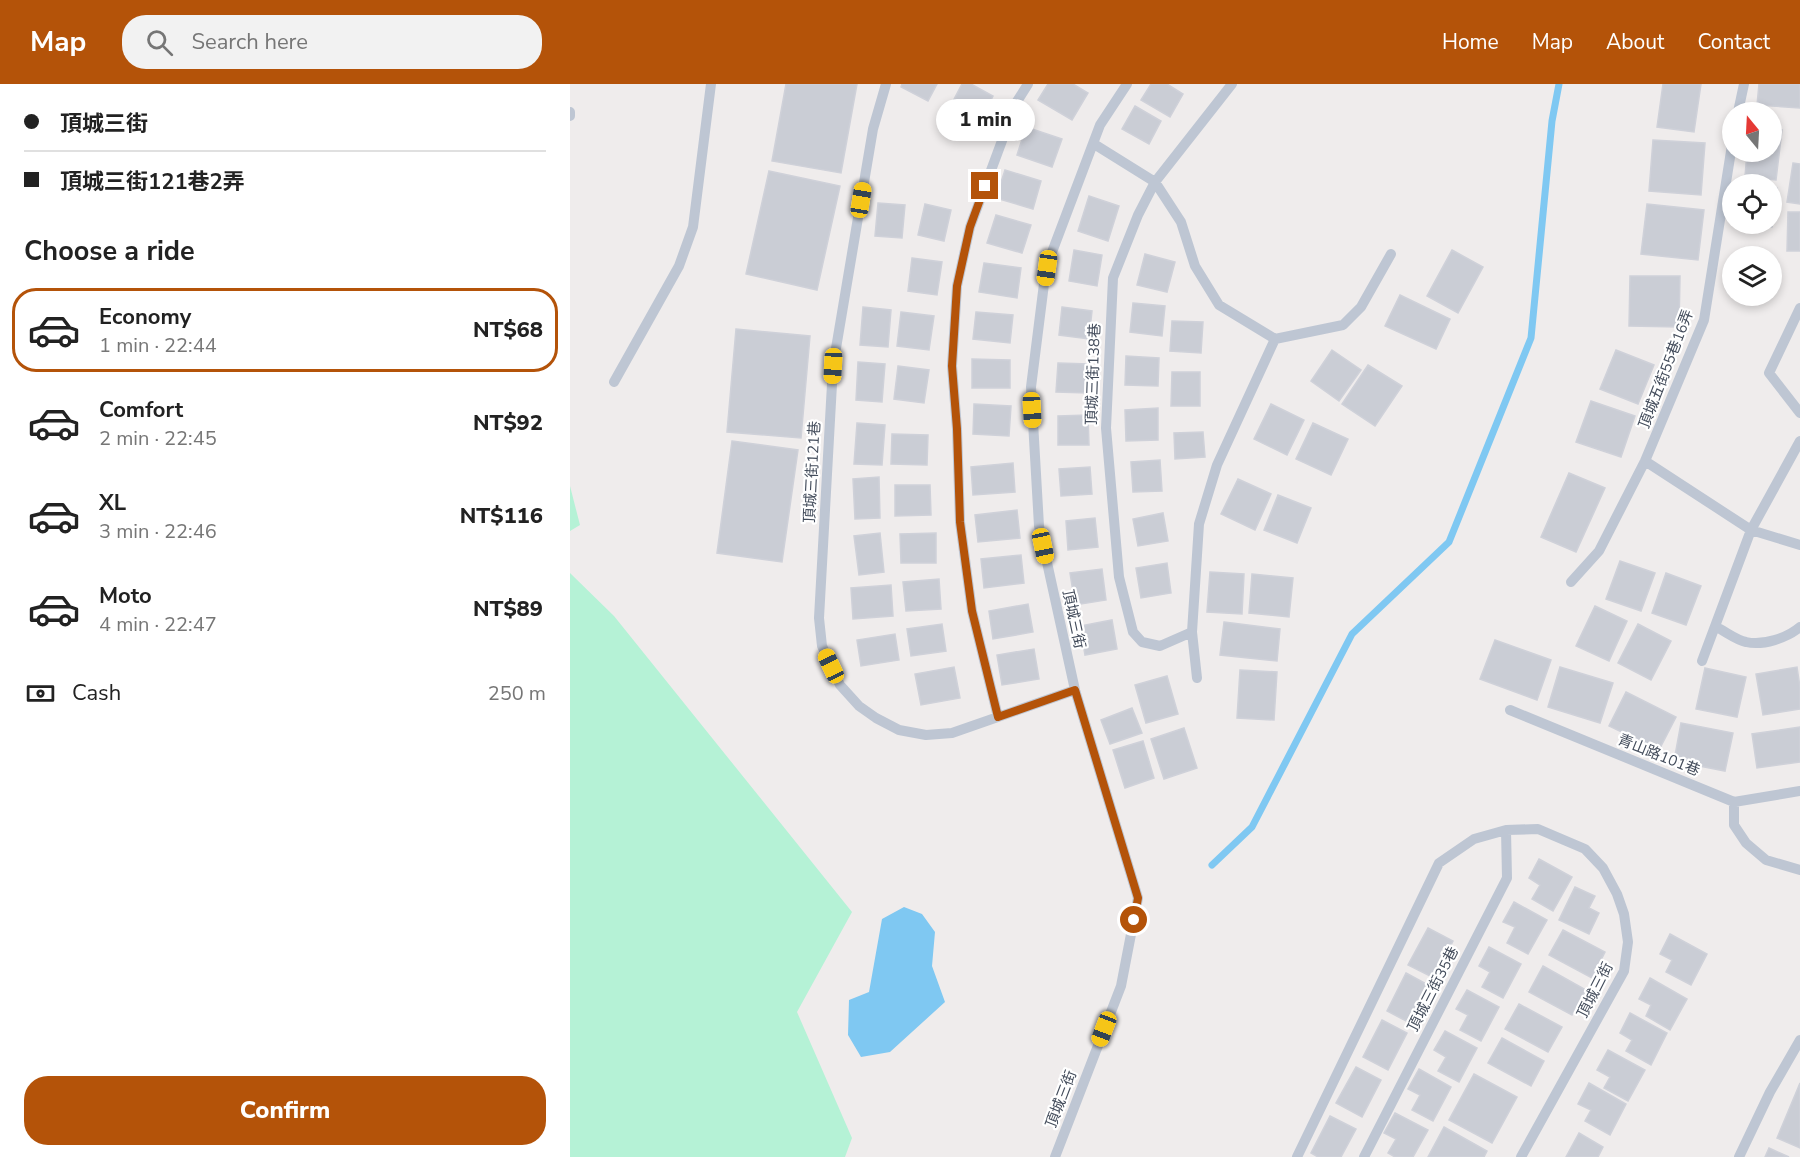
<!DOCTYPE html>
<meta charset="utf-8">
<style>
:root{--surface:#fff;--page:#f2f2f2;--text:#222;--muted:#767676;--line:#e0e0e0;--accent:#b45309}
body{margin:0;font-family:"Nunito Sans","Noto Sans TC",sans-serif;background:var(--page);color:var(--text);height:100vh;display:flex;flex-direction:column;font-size:22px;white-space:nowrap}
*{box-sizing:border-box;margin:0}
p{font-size:20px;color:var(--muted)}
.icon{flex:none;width:33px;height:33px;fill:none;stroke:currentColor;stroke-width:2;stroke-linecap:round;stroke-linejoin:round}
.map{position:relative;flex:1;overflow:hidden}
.panel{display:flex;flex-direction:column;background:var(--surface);width:570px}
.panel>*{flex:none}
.guide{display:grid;align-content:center;height:132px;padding:0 24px;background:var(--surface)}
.needle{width:39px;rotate:342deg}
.controls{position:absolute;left:1152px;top:18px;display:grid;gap:12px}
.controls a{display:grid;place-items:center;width:60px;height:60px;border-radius:50%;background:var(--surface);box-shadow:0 3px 9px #0003;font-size:30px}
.end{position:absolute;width:27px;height:27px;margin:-14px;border:8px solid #b45309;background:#fff;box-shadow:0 0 0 3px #fff}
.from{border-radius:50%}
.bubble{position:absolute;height:42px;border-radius:21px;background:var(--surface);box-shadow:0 3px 9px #0003;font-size:20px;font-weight:800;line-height:42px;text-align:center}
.car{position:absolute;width:18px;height:36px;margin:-18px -9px;border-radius:8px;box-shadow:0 0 4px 2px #0007;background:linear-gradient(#f5c518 24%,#345 0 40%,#f5c518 0 76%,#345 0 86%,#f5c518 0)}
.guide b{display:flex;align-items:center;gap:21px;height:57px;font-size:22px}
.guide b+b{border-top:2px solid var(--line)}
.guide i{width:15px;height:15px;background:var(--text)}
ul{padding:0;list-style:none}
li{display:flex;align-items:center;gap:18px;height:84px;margin:0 12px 9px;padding:0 12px;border:3px solid transparent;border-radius:24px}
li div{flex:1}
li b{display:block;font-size:22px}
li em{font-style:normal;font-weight:800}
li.selected{border-color:var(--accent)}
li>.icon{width:54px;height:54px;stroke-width:1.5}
h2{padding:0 24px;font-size:27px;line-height:72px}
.pay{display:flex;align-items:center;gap:15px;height:66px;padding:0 24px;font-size:22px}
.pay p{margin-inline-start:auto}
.button{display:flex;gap:12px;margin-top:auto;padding:12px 24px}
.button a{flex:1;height:69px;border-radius:24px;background:var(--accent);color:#fff;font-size:24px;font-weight:800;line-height:69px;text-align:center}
header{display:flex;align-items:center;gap:36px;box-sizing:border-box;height:84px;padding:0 30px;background:var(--accent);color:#fff}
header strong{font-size:28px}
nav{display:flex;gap:33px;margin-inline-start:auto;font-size:21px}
.search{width:420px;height:54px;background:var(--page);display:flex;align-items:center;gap:15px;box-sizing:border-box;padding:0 21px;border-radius:24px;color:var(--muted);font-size:22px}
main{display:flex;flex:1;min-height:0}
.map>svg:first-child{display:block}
</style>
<header>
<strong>Map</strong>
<div class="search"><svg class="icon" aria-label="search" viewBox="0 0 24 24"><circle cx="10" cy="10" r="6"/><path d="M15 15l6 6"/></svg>Search here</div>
<nav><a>Home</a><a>Map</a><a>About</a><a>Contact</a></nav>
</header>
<main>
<section class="panel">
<div class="guide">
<b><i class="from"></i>頂城三街</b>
<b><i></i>頂城三街121巷2弄</b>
</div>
<h2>Choose a ride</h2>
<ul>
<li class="selected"><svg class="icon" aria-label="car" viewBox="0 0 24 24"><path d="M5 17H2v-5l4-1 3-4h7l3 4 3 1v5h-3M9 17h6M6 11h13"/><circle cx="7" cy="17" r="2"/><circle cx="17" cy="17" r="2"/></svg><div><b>Economy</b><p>1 min · 22:44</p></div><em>NT$68</em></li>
<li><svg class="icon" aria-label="car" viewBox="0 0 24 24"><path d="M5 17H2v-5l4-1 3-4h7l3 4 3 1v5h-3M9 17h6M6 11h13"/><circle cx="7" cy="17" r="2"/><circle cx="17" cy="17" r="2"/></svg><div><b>Comfort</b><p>2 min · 22:45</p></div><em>NT$92</em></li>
<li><svg class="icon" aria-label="car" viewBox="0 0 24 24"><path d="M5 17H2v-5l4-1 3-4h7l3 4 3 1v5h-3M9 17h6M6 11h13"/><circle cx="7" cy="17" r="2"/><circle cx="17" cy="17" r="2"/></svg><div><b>XL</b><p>3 min · 22:46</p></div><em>NT$116</em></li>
<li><svg class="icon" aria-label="car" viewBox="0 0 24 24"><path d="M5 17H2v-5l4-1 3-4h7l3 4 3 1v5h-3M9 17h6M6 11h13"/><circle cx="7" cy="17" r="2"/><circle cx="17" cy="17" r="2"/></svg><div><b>Moto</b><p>4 min · 22:47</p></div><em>NT$89</em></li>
</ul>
<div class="pay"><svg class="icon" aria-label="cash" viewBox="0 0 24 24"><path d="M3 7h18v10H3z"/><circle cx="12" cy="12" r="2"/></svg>Cash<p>250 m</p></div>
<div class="button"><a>Confirm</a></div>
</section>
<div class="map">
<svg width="1230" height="1073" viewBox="0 0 1230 1073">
<rect width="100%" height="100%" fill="#efecec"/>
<path fill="#b5f2d6" d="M0 402 10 441 0 447Z
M0 489 44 532 282 828 227 928 282 1054 275 1073H0Z"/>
<path fill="#7fc8f2" d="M334 823 352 830 365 848 362 882 375 918 320 968 291 973 278 951 279 916 299 908 312 835Z"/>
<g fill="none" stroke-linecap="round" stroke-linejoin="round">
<path stroke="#7fc8f2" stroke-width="7" d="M642 781 682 743 782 550 879 458 961 254 982 37 989 0"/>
</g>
<path fill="#cacdd5" stroke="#cfd1d9" stroke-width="1.5" d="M216 0H287L271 89 202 77Z
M332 0H367L358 17 331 3Z
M392 0H401L423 12 411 36 381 21Z
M478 0H503L518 9 502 36 468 16Z
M581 0H597L613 10 600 33 571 16Z
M1093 0H1131L1124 48 1087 43Z
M1189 0H1230V24L1187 21Z
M565 22 591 37 579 60 552 45Z
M456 43 492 55 482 83 447 71Z
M1202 45 1212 46 1206 96 1175 93 1177 68H1202Z
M1083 56 1135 59 1131 111 1079 107Z
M1223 79 1230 80V120L1217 118Z
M435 86 471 97 463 125 426 114Z
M199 87 270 102 247 206 176 190Z
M1202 103 1207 104 1202 143 1174 140H1202Z
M519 112 549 122 538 157 508 147Z
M308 119 335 121 332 154 305 152Z
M355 120 381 126 374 157 348 151Z
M1077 120 1134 126 1128 176 1071 170Z
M1218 128H1230V167H1217Z
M426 131 461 141 452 169 417 159Z
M504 166 532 171 527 202 499 197Z
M882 166 913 183 888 229 857 212Z
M575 170 605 178 597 208 567 201Z
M342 174 372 178 367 211 338 207Z
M414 179 451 184 447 214 409 208Z
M1060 192H1110L1109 243 1059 242Z
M830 211 880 235 866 265 815 242Z
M563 219 595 222 592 252 560 248Z
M293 223 321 226 318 263 290 261Z
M492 223 522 227 519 255 489 251Z
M331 228 364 232 359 266 327 262Z
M406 228 443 231 440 259 403 255Z
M602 237 633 238 631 269 600 267Z
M166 245 240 252 231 354 157 348Z
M762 266 791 286 769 317 741 297Z
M1046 266 1084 281 1068 320 1030 305Z
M556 272 589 274 588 302 555 301Z
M402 275 440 276V304H402Z
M288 278 315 280 312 318 286 316Z
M488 279 519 280 518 309 486 308Z
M798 281 832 302 805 342 772 320Z
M328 282 359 286 354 319 324 315Z
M602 288H630V322H601Z
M1021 317 1065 332 1051 373 1006 358Z
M404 320 441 322 439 352 403 350Z
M701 320 734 336 717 371 684 355Z
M588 324V356L556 357 555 326Z
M518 331 519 361H488V332Z
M287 339 315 341 312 381 284 380Z
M743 339 778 355 761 391 726 375Z
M633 348 635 373 605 375 604 349Z
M322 350 358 351 357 381 321 380Z
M162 357 228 366 212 478 147 469Z
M590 376 592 407 563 408 561 378Z
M443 379 445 408 403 411 401 383Z
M520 383 522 410 491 412 489 385Z
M999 389 1035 404 1006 468 971 453Z
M309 393 310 434 285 435 283 395Z
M668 395 701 410 685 446 651 430Z
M325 401H360L361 431 325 432Z
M708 411 741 424 727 459 694 446Z
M447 426 450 454 408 458 405 431Z
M593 429 598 457 568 462 563 435Z
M525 434 528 463 498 466 496 437Z
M310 449 314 488 289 491 284 452Z
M366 449V479H331L330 450Z
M451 471 454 499 414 504 411 475Z
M1050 477 1085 489 1071 527 1036 515Z
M597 479 601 509 571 514 566 484Z
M532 485 536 516 505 521 500 489Z
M640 488 674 490 672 530 637 528Z
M1096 489 1131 502 1116 541 1082 529Z
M682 490 723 494 719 533 679 529Z
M369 495 371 525 336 527 333 498Z
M321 501 323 532 283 535 281 504Z
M458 520 463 548 423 555 419 527Z
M1025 522 1057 537 1039 577 1006 562Z
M542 536 547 565 515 571 510 542Z
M654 538 710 545 707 577 650 571Z
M372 540 376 567 341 572 337 545Z
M1068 540 1101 557 1081 596 1048 579Z
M325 550 329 576 291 582 287 556Z
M925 556 981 576 967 616 910 595Z
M464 565 469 595 432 601 427 571Z
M384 583 390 614 351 621 345 590Z
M990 583 1043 599 1030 639 978 623Z
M1227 583 1230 603V625L1193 631 1186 590Z
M1135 584 1176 593 1167 633 1126 625Z
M670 586 707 588 704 636 667 634Z
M597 592 608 630 576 639 565 601Z
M1056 608 1106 633 1089 666 1039 642Z
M562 624 572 649 540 660 531 636Z
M1111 639 1163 649 1155 687 1104 677Z
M1230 643V678L1187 684 1182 650Z
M614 644 627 684 594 695 581 655Z
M573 657 584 694 555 704 543 666Z
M969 775 1002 793 983 827 962 815 970 801 959 794Z
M1005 803 1025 812 1019 824 1029 829 1019 850 989 836Z
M944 818 977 836 958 870 937 859 945 843 933 838Z
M858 844 883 857 864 894 838 881Z
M993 846 1035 868 1022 894 979 871Z
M1100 850 1137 870 1121 901 1096 888 1102 876 1090 870Z
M919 863 951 880 933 914 912 903 920 888 909 882Z
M973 882 1016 906 1002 931 959 908Z
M836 889 862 903 842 940 817 927Z
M1080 894 1117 915 1100 946 1076 932 1081 921 1069 915Z
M897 906 929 923 911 957 890 946 898 931 886 925Z
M949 920 992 943 978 968 935 945Z
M1060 929 1097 949 1081 981 1056 967 1062 956 1050 949Z
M812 936 837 949 818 986 793 973Z
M875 947 907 964 889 998 868 987 876 973 864 966Z
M932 954 974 977 961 1002 918 979Z
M1038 966 1075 986 1058 1017 1034 1004 1040 993 1027 986Z
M786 983 811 996 792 1033 766 1019Z
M849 985 881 1003 863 1037 842 1026 850 1011 838 1005Z
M904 990 947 1013 922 1059 879 1036Z
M1019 999 1056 1020 1040 1051 1015 1037 1021 1026 1008 1020Z
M1230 999V1064L1207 1054Z
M825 1029 858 1046 843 1073H825L818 1069 826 1055 814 1049Z
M760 1032 786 1045 771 1073H748L741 1069Z
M874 1043 917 1067 914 1073H858Z
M1009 1049 1033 1063 1028 1073H996Z
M1199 1064 1219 1073H1195Z"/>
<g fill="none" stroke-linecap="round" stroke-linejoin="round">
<path stroke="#bec6d3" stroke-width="10" d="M316 0 303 45 263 282 249 534 252 562 270 601 289 622 306 634 329 646 356 651 382 649 505 606
M0 28V32
M1168 28 1174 0
M524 60 585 98 611 138 625 182 649 221 705 255 773 241 791 223 821 170
M1230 224 1199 289 1230 329
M44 298 109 182 123 143 141 0
M1075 377 1181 446 1230 461
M1001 498 1029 467 1075 377 1134 236 1162 61
M1146 543C1155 547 1166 556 1176 558 1193 562 1217 554 1230 543
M622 548 590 562 572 558 563 548 549 493 536 344 543 194 568 131 585 98 662 0
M1132 577 1181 446 1230 357
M627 594 622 548 629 440 647 381 705 255
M940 626 1164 718 1230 707
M428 633 402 527 390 438 387 345 382 282 387 202 400 143 446 19 458 0
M1164 718V741L1176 759 1196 776 1230 786
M485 1073 551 902 568 814 505 606 469 442 461 303 476 184 530 41 557 0
M727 1073 869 779 904 755 936 746 968 745 1015 765 1033 784 1047 810 1054 830 1058 858 1054 887 951 1073
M794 1073 937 794 936 746
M1169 1073 1200 1008 1230 956"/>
</g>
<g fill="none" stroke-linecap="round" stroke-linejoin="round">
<path stroke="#b45309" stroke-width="8" d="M415 102 400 143 387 202 382 282 387 345 390 438 402 527 428 633 505 606 568 814 564 836"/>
</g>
<g text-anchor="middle" stroke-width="4.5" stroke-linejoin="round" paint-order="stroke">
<g font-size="15" fill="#434c5b" stroke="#fff">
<text transform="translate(1096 285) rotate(-69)" y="5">頂城五街55巷16弄</text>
<text transform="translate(523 290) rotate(-88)" y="5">頂城三街138巷</text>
<text transform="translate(242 388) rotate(-87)" y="5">頂城三街121巷</text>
<text transform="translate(504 535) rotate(78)" y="5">頂城三街</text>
<text transform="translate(1089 671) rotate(22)" y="5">青山路101巷</text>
<text transform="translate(863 905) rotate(-63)" y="5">頂城三街35巷</text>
<text transform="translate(1025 906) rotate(-63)" y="5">頂城三街</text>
<text transform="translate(491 1015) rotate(-69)" y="5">頂城三街</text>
</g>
</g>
</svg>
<div class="controls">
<a><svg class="needle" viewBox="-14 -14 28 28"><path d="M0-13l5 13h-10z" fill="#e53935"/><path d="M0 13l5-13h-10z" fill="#767676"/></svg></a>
<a><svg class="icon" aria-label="locate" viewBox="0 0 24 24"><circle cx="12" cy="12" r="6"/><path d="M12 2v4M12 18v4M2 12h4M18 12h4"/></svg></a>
<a><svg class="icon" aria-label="layers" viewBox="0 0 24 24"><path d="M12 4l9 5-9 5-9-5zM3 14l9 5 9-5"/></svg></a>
</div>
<i class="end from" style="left:564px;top:836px"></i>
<i class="end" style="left:415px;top:102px"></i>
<div class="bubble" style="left:366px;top:15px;width:99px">1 min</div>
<i class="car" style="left:291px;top:116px;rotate:9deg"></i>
<i class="car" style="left:477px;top:184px;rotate:188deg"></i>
<i class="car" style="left:263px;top:282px;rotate:183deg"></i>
<i class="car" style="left:462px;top:326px;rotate:177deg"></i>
<i class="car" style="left:473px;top:462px;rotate:168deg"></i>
<i class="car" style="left:261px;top:582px;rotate:335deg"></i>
<i class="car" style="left:534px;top:945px;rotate:201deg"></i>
</div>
</main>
